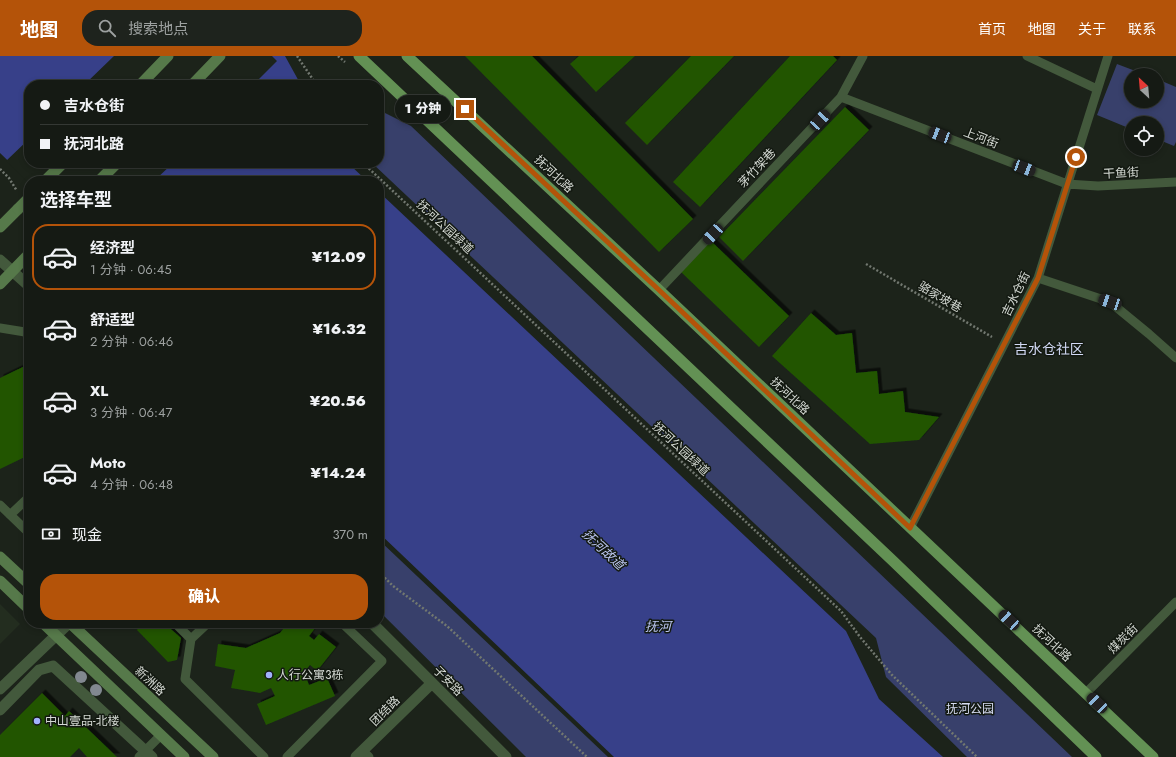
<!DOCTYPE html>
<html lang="zh">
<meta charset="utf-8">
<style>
:root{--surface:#151a14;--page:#1e231d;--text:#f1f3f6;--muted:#9da1a0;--line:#343834;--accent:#b45309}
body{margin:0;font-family:Jost,"Noto Sans SC",sans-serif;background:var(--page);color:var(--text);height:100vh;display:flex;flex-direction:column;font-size:15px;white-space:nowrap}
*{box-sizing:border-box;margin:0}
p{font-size:13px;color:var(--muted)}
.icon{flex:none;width:22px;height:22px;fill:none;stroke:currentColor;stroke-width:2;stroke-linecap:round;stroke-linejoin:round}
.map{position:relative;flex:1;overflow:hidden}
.details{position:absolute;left:24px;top:120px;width:360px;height:452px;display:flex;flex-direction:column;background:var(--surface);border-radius:16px;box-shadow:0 2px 6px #0003,0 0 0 1px var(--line)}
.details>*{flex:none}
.guide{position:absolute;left:24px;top:24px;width:360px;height:88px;border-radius:16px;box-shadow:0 2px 6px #0003,0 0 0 1px var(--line);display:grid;align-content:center;height:88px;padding:0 16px;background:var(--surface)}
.needle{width:26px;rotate:334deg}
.fabs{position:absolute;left:1124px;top:12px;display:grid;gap:8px}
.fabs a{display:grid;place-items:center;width:40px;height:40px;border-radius:50%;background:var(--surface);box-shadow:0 2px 6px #0003,0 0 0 1px var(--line);font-size:20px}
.end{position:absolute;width:18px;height:18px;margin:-9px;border:5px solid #b45309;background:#fff;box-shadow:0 0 0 2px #fff}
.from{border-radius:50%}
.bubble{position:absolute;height:28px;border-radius:14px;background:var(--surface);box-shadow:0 2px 6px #0003,0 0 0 1px var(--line);font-size:13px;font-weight:800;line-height:28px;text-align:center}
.car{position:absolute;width:12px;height:24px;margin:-12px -6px;border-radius:5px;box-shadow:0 0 3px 1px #0007;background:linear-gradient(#222 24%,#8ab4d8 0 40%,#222 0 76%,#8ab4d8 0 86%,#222 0)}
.guide b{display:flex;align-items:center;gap:14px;height:38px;font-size:15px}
.guide b+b{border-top:1px solid var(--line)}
.guide i{width:10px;height:10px;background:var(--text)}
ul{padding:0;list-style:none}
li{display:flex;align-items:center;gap:12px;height:66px;margin:0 8px 6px;padding:0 8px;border:2px solid transparent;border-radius:16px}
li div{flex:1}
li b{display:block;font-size:15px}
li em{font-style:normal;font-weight:800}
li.current{border-color:var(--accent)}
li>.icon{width:36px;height:36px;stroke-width:1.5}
h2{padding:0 16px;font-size:18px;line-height:48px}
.pay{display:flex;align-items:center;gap:10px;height:44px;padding:0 16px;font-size:15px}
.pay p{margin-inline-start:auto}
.cta{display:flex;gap:8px;margin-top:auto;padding:8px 16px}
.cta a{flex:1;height:46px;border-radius:16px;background:var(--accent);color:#fff;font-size:16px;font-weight:800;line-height:46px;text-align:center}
header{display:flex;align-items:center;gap:24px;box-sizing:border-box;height:56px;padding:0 20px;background:var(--accent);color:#fff}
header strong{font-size:19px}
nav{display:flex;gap:22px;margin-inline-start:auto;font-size:14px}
.search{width:280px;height:36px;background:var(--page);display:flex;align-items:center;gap:10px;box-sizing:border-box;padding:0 14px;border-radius:16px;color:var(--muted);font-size:15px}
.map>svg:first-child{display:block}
</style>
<header>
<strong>地图</strong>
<div class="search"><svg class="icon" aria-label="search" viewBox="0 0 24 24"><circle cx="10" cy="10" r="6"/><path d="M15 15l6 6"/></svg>搜索地点</div>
<nav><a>首页</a><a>地图</a><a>关于</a><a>联系</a></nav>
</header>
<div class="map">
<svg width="1176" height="701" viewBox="0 0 1176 701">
<defs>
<filter id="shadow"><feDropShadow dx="3.5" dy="-3.5" stdDeviation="0" flood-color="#0009"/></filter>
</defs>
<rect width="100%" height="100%" fill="#1c231a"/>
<path fill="#232d1f" d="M0 548 20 568 0 588Z"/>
<path fill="#38406b" d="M1117 8 1146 19H1131V45H1157V23L1176 31V86L1174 90 1157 83V67H1131V73L1097 59Z
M379 54 411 70 1072 701H967L886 621 876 582 372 107H379Z
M379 484 608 701H526L379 555Z"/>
<path fill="#374089" d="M0 0H285L301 29H29V107H348L367 125H29L0 97Z
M379 136 846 575 879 643 943 701H614L379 477Z"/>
<path fill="#1c231a" d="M114 0H272L277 5 253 29H84Z
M29 83V107H173L154 125H29V127L6 105Z"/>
<path fill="#205504" filter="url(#shadow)" d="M465 0H532L693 163 659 196Z
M579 0H635L596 36 570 8Z
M691 0H734L647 89 625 67Z
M790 0H833L837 4 700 151 673 126Z
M845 51 869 74 743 205 719 181Z
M711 185 789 260 759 291 681 216Z
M811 257 836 279 852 277 856 317 877 315 879 338 903 335 905 356 939 361 919 384 870 388 772 300Z
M29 308V399L0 413V322Z
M141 567H164L181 582 177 604 168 606 137 574Z
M288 567H319L309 580 314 584 319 578 336 591 317 615 310 609 304 616 309 629 327 622 335 640 266 669 257 648 275 640 271 632 260 637 231 632 235 614 215 610 218 588 246 592 280 577Z
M42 637 65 660 69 655 117 701H87L79 692 70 701H0V679Z"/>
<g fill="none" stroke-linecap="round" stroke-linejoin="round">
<path stroke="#727870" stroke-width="2.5" stroke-dasharray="2 2" stroke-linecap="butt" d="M297 0 314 25V29
M338 0 345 6
M363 107 841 555 860 581 892 619 977 701
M0 113 9 122 17 135
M866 208 992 281
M379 516 393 530 447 570 587 701"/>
<path stroke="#43593c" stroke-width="9" d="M1027 0 1097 33
M841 41 1067 128 1098 130 1176 126
M1038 222 1110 246 1149 278 1176 302
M659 234 841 41 863 0
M0 272 25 276 29 281
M0 449 29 477
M10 459 29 441
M910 472 1038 222 1108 0
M175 567 191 583 185 623 264 701
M191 583 208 567
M1086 637 1176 546
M363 695 369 701
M139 701 161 679
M287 701 382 605 342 567"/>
<path stroke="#43593c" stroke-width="11" d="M0 633 69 567
M0 654 39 614 53 610 152 701"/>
<path stroke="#43593c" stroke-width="11" d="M0 204 29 230
M372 567 506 701
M356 701 432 627"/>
<path stroke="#56794a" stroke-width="11" d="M140 29 168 0
M192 29 220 0
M45 125 63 107
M99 125 117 107
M0 171 18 153
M0 228 29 198
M0 501 29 528
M0 525 29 553
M43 567 184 701
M70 567 213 701"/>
<path stroke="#639154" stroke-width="11" d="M359 0 893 505 1096 701
M407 0 659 234 1153 701"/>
<path stroke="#56794a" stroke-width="11" d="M18 153 29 142"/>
</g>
<g fill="#828890">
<circle cx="81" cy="621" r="6"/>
<circle cx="96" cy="634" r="6"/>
</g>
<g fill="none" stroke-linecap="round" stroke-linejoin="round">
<path stroke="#b45309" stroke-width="5" d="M465 53 659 234 910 472 1038 222 1076 101"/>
</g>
<g fill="#a2b2fd" stroke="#131911" stroke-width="1.5">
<circle cx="269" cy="619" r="4"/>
<circle cx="37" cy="665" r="4"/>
</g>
<g text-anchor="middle" stroke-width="3" stroke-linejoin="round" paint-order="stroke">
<g font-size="12" fill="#d4d9d3" stroke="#131911">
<text transform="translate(981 82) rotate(21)" y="4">上河街</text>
<text transform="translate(757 112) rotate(-47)" y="4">茅竹架巷</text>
<text transform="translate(1121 117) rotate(-3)" y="4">干鱼街</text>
<text transform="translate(554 118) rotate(43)" y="4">抚河北路</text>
<text transform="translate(445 171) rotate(43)" y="4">抚河公园绿道</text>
<text transform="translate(1016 238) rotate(-64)" y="4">吉水仓街</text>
<text transform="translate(940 241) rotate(30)" y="4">骆家坡巷</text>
<text transform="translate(790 340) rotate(43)" y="4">抚河北路</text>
<text transform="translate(681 393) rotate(43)" y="4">抚河公园绿道</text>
<text transform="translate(1123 583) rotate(-45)" y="4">煤炭街</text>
<text transform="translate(1052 587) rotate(43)" y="4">抚河北路</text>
<text transform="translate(150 625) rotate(43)" y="4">新洲路</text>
<text transform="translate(448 625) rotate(45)" y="4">子安路</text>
<text transform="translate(385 655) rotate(-45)" y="4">团结路</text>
</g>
<g font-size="12" fill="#d4d9d3" stroke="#131911" text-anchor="start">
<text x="277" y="623">人行公寓3栋</text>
<text x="45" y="669">中山壹品-北楼</text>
</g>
<g font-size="12" fill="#d6dbf1" stroke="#131911">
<text x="970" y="657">抚河公园</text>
</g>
<g font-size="13" font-style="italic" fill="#bcc6f0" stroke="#131911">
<text transform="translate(604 493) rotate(43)" y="5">抚河故道</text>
<text x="658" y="575">抚河</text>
</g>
<g font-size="14" fill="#d3daf6" stroke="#131911">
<text x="1049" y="298">吉水仓社区</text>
</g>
</g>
</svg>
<div class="fabs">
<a><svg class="needle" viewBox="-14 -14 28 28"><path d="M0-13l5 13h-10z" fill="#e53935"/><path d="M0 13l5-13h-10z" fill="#9da1a0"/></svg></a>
<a><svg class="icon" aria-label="locate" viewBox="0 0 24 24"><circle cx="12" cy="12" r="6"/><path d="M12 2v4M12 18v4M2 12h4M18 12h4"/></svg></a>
</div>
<i class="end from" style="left:1076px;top:101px"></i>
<i class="end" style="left:465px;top:53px"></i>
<div class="bubble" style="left:395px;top:39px;width:56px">1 分钟</div>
<i class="car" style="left:820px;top:64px;rotate:43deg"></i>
<i class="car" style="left:940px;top:79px;rotate:291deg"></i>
<i class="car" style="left:1024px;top:112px;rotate:111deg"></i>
<i class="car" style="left:713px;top:178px;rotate:223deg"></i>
<i class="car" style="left:1110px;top:246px;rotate:289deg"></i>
<i class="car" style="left:1009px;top:564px;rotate:313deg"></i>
<i class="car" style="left:1097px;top:647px;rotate:314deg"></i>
<div class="guide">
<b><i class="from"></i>吉水仓街</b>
<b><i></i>抚河北路</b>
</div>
<section class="details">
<h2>选择车型</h2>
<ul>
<li class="current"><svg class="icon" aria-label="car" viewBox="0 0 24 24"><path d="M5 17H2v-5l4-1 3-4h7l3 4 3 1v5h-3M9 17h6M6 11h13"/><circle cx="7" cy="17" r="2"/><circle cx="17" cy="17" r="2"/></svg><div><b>经济型</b><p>1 分钟 · 06:45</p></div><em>¥12.09</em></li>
<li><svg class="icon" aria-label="car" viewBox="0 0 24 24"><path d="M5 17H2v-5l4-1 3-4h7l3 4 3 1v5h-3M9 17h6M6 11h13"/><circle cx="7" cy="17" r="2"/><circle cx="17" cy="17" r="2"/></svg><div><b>舒适型</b><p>2 分钟 · 06:46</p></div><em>¥16.32</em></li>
<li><svg class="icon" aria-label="car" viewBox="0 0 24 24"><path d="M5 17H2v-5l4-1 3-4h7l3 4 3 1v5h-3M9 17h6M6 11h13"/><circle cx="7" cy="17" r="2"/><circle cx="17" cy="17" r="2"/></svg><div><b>XL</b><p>3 分钟 · 06:47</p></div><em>¥20.56</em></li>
<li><svg class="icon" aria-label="car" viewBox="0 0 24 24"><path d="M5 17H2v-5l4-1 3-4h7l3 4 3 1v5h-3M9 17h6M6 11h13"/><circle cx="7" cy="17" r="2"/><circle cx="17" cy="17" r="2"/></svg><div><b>Moto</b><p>4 分钟 · 06:48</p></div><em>¥14.24</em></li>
</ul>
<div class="pay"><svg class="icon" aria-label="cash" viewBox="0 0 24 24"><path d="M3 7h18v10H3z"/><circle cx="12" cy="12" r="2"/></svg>现金<p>370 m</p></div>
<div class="cta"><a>确认</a></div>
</section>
</div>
